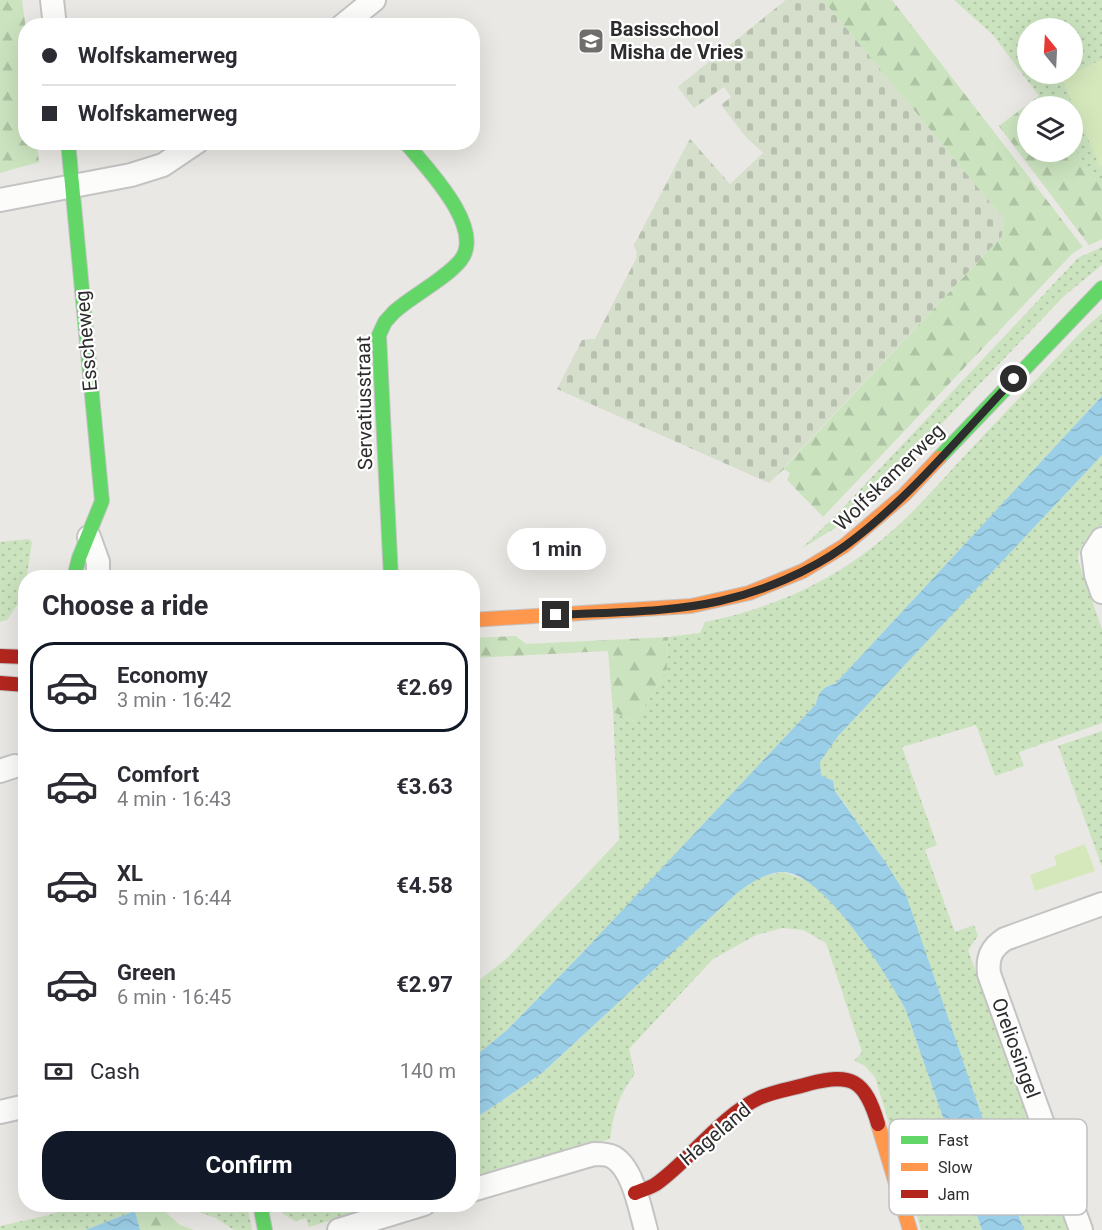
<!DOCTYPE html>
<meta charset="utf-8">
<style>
:root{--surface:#fff;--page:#f7f7f7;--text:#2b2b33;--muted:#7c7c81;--line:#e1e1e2;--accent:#111827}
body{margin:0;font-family:Roboto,sans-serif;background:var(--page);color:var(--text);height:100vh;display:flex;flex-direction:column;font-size:22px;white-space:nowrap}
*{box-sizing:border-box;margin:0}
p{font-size:20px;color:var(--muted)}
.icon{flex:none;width:33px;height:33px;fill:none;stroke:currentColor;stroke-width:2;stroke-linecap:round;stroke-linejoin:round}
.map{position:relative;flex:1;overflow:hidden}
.sheet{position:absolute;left:18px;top:570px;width:462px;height:642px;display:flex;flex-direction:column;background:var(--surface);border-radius:24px;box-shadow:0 6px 24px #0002}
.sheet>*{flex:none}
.top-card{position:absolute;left:18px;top:18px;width:462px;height:132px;border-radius:24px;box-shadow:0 6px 24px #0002;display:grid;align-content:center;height:132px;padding:0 24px;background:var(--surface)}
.needle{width:39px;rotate:342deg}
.fabs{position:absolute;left:1017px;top:18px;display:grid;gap:12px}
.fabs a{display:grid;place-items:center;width:66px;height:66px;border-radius:50%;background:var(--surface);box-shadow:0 6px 24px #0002;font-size:30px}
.end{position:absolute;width:27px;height:27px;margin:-14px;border:8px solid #2d2d2d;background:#fff;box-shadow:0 0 0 3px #fff}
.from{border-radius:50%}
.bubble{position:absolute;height:42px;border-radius:21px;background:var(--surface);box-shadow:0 6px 24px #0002;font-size:20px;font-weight:700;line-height:42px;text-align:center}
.top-card b{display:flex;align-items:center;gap:21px;height:57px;font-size:22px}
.top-card b+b{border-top:2px solid var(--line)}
.top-card i{width:15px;height:15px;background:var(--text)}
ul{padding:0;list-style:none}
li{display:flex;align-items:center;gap:18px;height:90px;margin:0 12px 9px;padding:0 12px;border:3px solid transparent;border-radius:24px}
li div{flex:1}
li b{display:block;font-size:22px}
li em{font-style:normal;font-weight:700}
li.current{border-color:var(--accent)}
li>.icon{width:54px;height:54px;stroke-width:1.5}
h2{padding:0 24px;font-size:27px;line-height:72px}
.pay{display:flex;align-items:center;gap:15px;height:66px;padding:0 24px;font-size:22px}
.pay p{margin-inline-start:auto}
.cta{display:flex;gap:12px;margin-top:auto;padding:12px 24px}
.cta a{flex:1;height:69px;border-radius:24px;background:var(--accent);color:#fff;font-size:24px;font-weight:700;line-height:69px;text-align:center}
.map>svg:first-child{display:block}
</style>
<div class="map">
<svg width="1102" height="1230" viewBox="0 0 1102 1230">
<defs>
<pattern id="grass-dots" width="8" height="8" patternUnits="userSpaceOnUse" patternTransform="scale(1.5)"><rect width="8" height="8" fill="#cbe4bf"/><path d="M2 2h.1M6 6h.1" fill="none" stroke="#afc4a4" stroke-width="1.8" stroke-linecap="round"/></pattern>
<pattern id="forest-firs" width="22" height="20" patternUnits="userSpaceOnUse" patternTransform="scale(1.5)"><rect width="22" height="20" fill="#cbe4bf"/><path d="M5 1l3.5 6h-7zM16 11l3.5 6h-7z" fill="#afc4a4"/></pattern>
<pattern id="cemetery-stones" width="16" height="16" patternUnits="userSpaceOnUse" patternTransform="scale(1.5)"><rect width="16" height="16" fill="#d6dfcc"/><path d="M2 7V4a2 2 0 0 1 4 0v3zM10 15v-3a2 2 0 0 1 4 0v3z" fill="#b8c0b0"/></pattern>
<pattern id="water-waves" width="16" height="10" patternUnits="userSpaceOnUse" patternTransform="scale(1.5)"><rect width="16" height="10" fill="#9bcfe8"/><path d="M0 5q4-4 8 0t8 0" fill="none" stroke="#86b2c7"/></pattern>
</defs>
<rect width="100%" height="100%" fill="#eae8e4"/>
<path fill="url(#grass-dots)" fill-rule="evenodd" d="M954 0H1102V239L1089 245 999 126 1039 96 993 35ZM1028 28H1072V74H1028ZM1028 106H1072V152H1028Z
M1102 247V265L1064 296 864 505 840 525 801 549 838 513 1078 258Z
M1102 313V396L835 684C823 686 818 693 816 704L616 918 508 1029 473 1058V985L506 959 619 840 613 712 634 721 651 697 667 669 668 637 700 633 705 622C771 609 834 581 885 537 915 512 941 481 968 452 1006 412 1043 372 1081 332Z
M1102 455V524C1090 535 1079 543 1078 560L1102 629V723L1019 752 1024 766 995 776 976 725 902 747 937 845 925 850 955 932 974 925 978 936 968 950 1068 1230H1024L987 1131 917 929 884 860 835 790 833 781 821 775 820 762 837 736Z
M29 539 32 542 24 595 7 620 0 622V542Z
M1102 731V867L1058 746Z
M783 872C790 875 798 877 805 880 843 904 884 969 905 1008L982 1230H921L875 1077 864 1065 854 1061 862 1052 826 943 803 930 782 928 756 935 713 959 629 1049 635 1074C618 1096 614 1112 610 1139L473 1178V1119L488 1110 542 1073 736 894 756 878Z
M158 1204 161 1208 135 1211 85 1230H0V1226L49 1215 79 1205Z
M187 1205H247L252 1230H234L216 1218 193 1210Z
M281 1205V1204L383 1205 309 1227 306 1218 295 1221 283 1214Z"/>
<path fill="url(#forest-firs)" d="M0 0H22L26 30V142L37 143 39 162 0 173Z
M786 0H892L1083 247 1073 253 823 517 787 480 790 473 784 469 769 483 582 340 595 339 636 259 637 251 634 245 690 139 730 185 784 468 1002 236 1003 218 830 9 694 108 678 87Z
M1039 96 1046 106H1028V152H1072L1073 146 1102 188V239L1089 245 999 126Z
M516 636 526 644 668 637 667 669 651 697 634 721 613 712 608 651 473 658V638Z
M161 1208 180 1225 194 1230H140L135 1211Z"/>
<path fill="url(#cemetery-stones)" d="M786 0H823L1003 218 1002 236 769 483 557 389 582 340 595 339 636 259 637 251 634 245 690 139 730 184 763 153 745 136 721 105 731 97 724 87 694 108 678 87Z"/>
<path fill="#d5e8bc" d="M1102 60V166L1100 167 1061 77Z
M1085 844 1095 871 1035 891 1030 875 1057 865 1054 856Z"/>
<path fill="url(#water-waves)" d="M1102 396V455L838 736 820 762 821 775 833 781 835 791 884 860 906 895 987 1131 1024 1230H982L905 1008C887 975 823 870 781 872 763 874 750 883 736 894L542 1073 488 1110 473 1119V1058L508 1029 584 951 816 704C818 693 823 686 835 684Z
M135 1211 140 1230H85Z"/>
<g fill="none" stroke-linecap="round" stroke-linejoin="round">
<g stroke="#c4c4c4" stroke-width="26">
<path id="street" d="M52 0 55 26
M342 26 374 0
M0 200 131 175 163 165 197 142
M89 537 98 562V578
M1102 539 1093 553 1096 575 1102 592
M0 771 15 766
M0 1112 26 1106
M472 1190 594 1154C600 1154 608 1154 613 1157 633 1168 640 1209 646 1230
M339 1230 424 1204
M1081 1230 989 974C987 958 991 948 1005 939L1102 904"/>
</g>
<g stroke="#c4c4c4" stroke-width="16">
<path id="fast" d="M68 142 102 501 79 558 74 578
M939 458 1102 288
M391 578 379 335 385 322 394 312C413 295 444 280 460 261 487 229 425 166 405 142
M260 1204 265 1230"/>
</g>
<g stroke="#c4c4c4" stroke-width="16">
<path id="slow" d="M472 620 691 606 749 593 803 571 844 546 904 495 939 458
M878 1124 910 1230"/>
</g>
<g stroke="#c4c4c4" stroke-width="16">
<path id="jam" d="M0 656 26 657
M0 683 26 685
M635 1193C642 1190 650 1188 656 1184 690 1160 721 1116 759 1098 774 1091 792 1089 808 1084 852 1072 865 1080 878 1124"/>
</g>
<use href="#street" stroke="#fcfcfb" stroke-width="22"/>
<use href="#fast" stroke="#63d668" stroke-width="14"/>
<use href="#slow" stroke="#ff974d" stroke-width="14"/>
<use href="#jam" stroke="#b3261e" stroke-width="14"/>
</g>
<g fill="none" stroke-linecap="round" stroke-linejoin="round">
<path stroke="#2d2d2d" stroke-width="8" d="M556 615C610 612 667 613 720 601 763 591 809 572 845 546 907 501 961 435 1014 379"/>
</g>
<defs>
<g id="school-square" transform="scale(1.35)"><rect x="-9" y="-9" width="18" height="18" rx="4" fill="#6f6e6d" stroke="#fff"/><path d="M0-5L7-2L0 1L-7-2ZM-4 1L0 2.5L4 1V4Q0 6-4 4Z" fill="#fff"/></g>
</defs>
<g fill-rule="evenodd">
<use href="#school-square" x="591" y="41"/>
</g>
<g text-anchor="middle" stroke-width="4.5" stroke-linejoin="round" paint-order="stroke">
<g font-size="20" font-weight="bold" fill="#2d2d2d" stroke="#fff" text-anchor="start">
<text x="610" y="36">Basisschool<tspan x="610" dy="23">Misha de Vries</tspan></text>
</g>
<g font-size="20" fill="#2d2d2d" stroke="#fff">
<text transform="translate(86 341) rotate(-95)" y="7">Esscheweg</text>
<text transform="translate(364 403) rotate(-91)" y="7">Servatiusstraat</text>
<text transform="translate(889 477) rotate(-44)" y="7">Wolfskamerweg</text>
<text transform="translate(1016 1048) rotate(70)" y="7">Oreliosingel</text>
<text transform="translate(715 1134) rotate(-40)" y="7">Hageland</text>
</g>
</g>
<rect x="889" y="1119" width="198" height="96" rx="9" fill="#fff" stroke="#c0c0c0" stroke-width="1.5"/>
<rect x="901" y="1136" width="27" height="8" fill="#63d668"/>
<rect x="901" y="1163" width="27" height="8" fill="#ff974d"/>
<rect x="901" y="1190" width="27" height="8" fill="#b3261e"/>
<g font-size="16" fill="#2d2d2d">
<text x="938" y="1146">Fast</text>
<text x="938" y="1173">Slow</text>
<text x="938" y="1200">Jam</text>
</g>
</svg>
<div class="fabs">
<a><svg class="needle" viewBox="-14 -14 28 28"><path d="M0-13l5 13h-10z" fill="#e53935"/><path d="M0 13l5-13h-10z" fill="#7c7c81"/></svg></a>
<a><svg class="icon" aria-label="layers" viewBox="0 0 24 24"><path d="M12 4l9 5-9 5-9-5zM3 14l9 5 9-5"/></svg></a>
</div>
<i class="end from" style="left:1014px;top:379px"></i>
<i class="end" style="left:556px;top:615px"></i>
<div class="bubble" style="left:507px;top:528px;width:99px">1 min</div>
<div class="top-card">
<b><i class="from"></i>Wolfskamerweg</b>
<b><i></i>Wolfskamerweg</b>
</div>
<section class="sheet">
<h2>Choose a ride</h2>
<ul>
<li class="current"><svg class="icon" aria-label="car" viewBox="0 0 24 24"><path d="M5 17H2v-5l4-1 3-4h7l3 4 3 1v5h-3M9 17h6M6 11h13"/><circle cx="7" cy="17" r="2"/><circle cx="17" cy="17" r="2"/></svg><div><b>Economy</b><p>3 min · 16:42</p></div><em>€2.69</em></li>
<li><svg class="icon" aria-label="car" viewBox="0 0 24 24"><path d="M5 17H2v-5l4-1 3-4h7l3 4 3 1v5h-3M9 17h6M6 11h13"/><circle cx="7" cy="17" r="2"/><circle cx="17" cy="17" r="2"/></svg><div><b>Comfort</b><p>4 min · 16:43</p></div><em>€3.63</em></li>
<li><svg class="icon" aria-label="car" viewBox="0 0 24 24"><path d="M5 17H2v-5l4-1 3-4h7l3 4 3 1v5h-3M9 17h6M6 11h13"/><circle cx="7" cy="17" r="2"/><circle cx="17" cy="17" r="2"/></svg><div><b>XL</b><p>5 min · 16:44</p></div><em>€4.58</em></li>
<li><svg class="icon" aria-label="car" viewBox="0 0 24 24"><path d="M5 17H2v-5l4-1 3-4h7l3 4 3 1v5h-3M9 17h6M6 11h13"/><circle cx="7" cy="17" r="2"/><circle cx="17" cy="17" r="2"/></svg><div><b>Green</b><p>6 min · 16:45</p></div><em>€2.97</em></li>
</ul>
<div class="pay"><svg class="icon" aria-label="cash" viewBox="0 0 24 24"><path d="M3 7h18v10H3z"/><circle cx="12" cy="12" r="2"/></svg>Cash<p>140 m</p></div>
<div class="cta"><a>Confirm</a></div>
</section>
</div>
